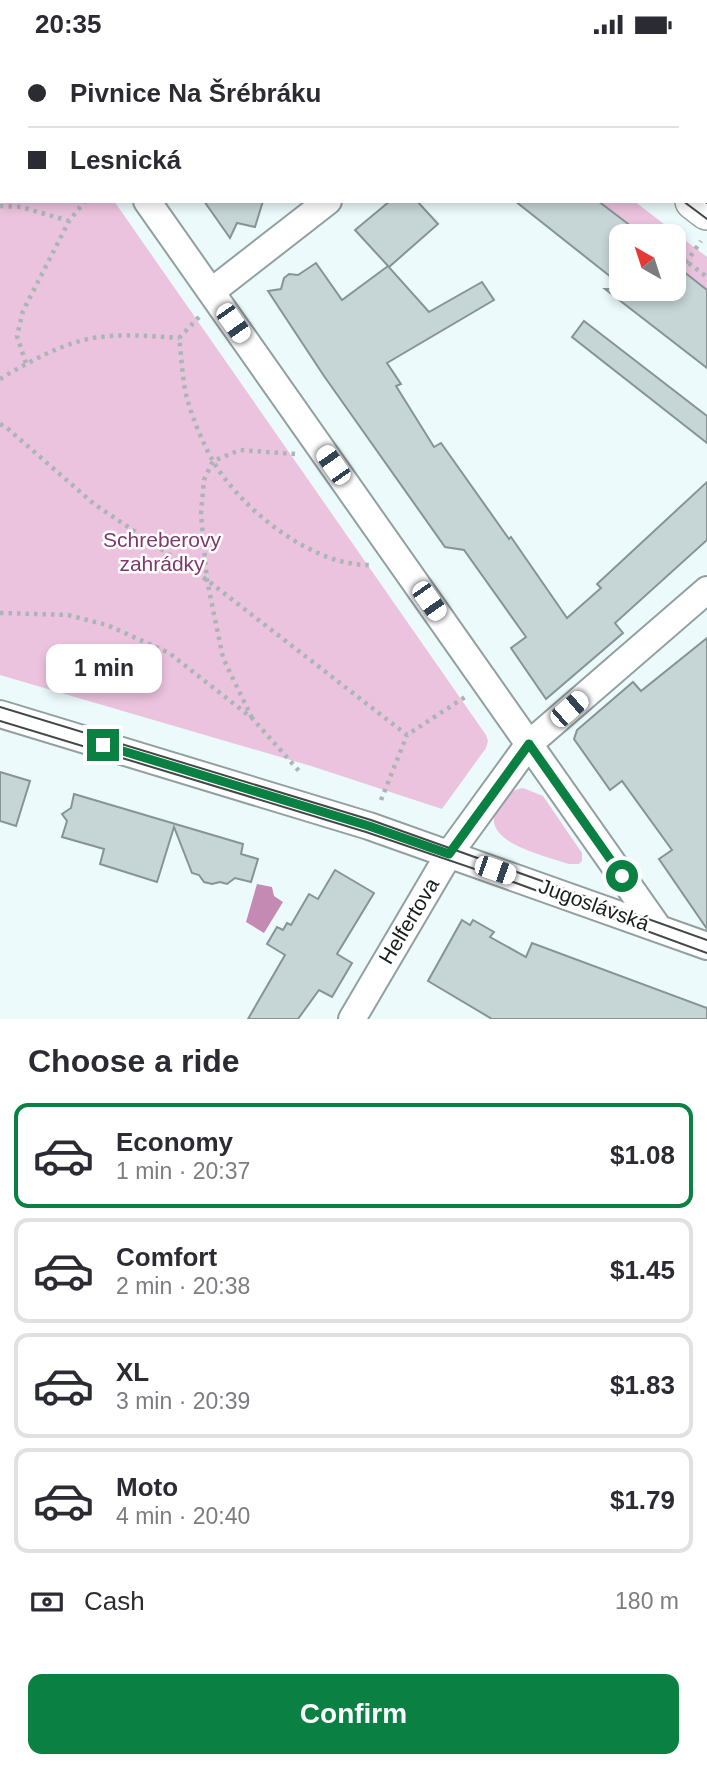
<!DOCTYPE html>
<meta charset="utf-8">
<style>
:root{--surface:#fff;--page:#f7f7f7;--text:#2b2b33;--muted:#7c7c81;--line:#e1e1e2;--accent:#0b8043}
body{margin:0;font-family:Arial,sans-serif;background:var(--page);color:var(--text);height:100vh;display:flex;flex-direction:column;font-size:26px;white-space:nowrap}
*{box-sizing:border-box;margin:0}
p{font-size:23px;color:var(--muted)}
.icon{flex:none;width:38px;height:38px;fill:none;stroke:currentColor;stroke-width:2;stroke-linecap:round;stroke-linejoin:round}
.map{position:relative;height:970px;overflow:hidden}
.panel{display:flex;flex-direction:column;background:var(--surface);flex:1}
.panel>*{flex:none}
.hud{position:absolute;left:0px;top:0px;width:707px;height:154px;box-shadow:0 4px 10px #0003;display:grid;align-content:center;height:154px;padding:0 28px;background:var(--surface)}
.needle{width:46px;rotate:321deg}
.controls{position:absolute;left:609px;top:175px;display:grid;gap:14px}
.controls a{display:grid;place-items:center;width:77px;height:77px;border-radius:14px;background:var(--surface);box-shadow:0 4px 10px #0003;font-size:35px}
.end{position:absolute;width:32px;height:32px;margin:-16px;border:9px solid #0b8043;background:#fff;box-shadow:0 0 0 4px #fff}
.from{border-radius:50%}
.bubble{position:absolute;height:49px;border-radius:14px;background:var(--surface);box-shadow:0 4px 10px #0003;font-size:23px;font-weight:700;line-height:49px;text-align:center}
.car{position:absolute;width:21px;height:42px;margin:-21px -10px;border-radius:9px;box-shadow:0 0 5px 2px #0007;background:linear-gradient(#fff 24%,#345 0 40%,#fff 0 76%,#345 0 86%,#fff 0)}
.hud b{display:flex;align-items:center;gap:24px;height:66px;font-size:26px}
.hud b+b{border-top:2px solid var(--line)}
.hud i{width:18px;height:18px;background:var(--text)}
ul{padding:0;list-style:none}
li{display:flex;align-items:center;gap:21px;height:105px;margin:0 14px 10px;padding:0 14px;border:4px solid var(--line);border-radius:14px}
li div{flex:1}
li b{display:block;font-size:26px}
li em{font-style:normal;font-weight:700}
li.selected{border-color:var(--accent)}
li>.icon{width:63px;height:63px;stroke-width:1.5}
h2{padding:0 28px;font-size:32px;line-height:84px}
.pay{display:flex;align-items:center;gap:18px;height:77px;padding:0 28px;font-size:26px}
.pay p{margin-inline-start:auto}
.primary-button{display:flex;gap:14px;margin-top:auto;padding:14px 28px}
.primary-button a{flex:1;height:80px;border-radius:14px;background:var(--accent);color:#fff;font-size:28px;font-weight:700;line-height:80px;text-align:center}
.status{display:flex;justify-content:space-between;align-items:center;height:49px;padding:0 35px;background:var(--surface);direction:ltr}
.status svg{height:19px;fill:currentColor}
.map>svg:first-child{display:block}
</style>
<div class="status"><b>20:35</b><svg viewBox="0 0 49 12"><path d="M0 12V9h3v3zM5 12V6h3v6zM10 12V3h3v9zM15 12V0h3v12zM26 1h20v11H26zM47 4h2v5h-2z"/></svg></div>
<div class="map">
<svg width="707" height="970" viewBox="0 0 707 970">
<rect width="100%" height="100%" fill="#ecfafb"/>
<path fill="#ecc3de" d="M0 0 9 2H2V152H114L486 686 488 692 486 699 442 760 311 717 0 626Z
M598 152H634L707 208V241L676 218 674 222V187H644Z
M523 739 543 747 582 804V812L579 815H569C547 807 476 793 498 758 506 747 510 741 523 739Z"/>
<path fill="#c58ab3" d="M257 835 272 838 274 847 283 853 264 884 246 873Z"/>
<path fill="#c6d5d6" stroke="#879495" stroke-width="2" d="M204 152H263L255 178 237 174 230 189Z
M390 152H417L438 175 389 218 355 181Z
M515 152H598L644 187H621V236Z
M316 214 342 251 388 217 429 263 482 233 494 251 387 314 401 335 396 337 434 398 441 394 509 490 511 488 567 569 601 539 597 535 707 433V491L615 574 623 584 546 650 511 599 526 588 464 501 445 498 324 327 268 242 281 240 284 229 289 225 298 226Z
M674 215 707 241V319L605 240H674Z
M584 272 707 367V394L572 288Z
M707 589V880L659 810 672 801 622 732 610 741 574 690 577 681 633 633 641 642Z
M0 723 30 732 16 777 0 772Z
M74 745 243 795 241 805 258 810 251 833 235 829 227 835 220 833 212 835 204 833 199 826 192 824 174 778 157 833 100 815 104 800 62 788 67 772 62 765 71 759Z
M335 821 374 844 337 905 352 914 332 948 319 941 298 970H248L285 906 267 895 277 878 283 881 287 874 291 876 309 845 318 850Z
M462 871 470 876 473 871 494 883 490 888 526 908 532 894 707 959V970H492L428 932Z"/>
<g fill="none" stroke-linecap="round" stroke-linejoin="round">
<g stroke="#92a0a1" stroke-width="30">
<path id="street" d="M39 0 40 2
M480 2 482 0
M147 152 659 880
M211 243 328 152
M0 665 369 777 707 897
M352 970 449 805 529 695 707 541"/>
</g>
<g stroke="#92a0a1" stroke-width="40">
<path id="secondary" d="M501 0 503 2
M694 152 707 162"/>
</g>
<path stroke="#aab5b6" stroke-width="4.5" stroke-dasharray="3.5 5" stroke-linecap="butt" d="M0 157 21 158 69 172
M682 209 707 228
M681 221 701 192
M199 268 179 289C182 309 182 333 188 353 193 370 204 397 213 412 242 461 313 518 372 516
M26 314 17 287 23 262 69 172 85 152
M0 330C25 315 52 300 80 292 112 283 147 287 179 289
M0 375 7 379 94 455 207 531 407 686 465 648
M0 564 68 566 107 576 169 604 252 669 299 722
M252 669 223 609 207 531 201 465 204 431 213 412 240 401 295 405
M381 751 407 686"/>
<use href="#street" stroke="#fff" stroke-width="26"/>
<use href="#secondary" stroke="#fff" stroke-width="37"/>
<path stroke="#424849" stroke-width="2" d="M488 0 491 2
M512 0 514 2
M683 152 707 170
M705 152 707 154
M0 658 371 771 707 891
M0 672 366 783 516 834 707 904"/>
</g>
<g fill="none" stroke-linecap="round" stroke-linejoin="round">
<path stroke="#0b8043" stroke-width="9" d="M103 696 369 777 449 805 529 695 622 827"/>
</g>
<g text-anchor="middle" stroke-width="5" stroke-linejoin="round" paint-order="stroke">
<g font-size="21" fill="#7f386c" stroke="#fff">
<text x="162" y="498">Schreberovy<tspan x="162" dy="24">zahrádky</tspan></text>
</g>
<g font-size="21" fill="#181d1e" stroke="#fff">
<text transform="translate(594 856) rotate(20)" y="7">Jugoslávská</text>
<text transform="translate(409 872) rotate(-59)" y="7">Helfertova</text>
</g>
</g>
</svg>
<div class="controls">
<a><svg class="needle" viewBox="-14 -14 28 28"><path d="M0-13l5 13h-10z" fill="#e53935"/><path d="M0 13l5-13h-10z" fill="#7c7c81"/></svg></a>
</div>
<i class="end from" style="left:622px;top:827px"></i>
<i class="end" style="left:103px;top:696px"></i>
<div class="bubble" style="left:46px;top:595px;width:116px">1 min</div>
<i class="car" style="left:233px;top:274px;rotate:145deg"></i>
<i class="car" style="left:333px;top:416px;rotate:325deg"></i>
<i class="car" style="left:429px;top:552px;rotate:145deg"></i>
<i class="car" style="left:569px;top:660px;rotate:49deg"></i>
<i class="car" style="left:495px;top:821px;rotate:109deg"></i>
<div class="hud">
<b><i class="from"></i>Pivnice Na Šrébráku</b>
<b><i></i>Lesnická</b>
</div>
</div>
<section class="panel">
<h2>Choose a ride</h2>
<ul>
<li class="selected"><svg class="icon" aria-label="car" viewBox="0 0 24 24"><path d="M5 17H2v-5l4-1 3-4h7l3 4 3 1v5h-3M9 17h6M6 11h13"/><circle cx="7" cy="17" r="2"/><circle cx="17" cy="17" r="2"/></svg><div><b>Economy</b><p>1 min · 20:37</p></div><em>$1.08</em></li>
<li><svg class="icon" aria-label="car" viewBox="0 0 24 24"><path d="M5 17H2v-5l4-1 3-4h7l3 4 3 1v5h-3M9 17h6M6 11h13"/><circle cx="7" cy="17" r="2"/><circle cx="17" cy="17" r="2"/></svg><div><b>Comfort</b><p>2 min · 20:38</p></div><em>$1.45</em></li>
<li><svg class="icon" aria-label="car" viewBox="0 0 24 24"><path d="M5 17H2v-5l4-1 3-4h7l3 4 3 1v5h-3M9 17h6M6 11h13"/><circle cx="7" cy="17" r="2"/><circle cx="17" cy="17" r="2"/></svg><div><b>XL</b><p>3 min · 20:39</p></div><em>$1.83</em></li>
<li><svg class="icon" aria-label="car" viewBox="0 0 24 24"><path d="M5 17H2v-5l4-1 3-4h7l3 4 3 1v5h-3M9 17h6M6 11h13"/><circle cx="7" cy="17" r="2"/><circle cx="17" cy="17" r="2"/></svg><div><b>Moto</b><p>4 min · 20:40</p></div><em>$1.79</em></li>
</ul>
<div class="pay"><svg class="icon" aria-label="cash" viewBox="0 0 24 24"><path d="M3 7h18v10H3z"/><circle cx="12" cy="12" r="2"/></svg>Cash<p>180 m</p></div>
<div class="primary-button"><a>Confirm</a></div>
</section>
